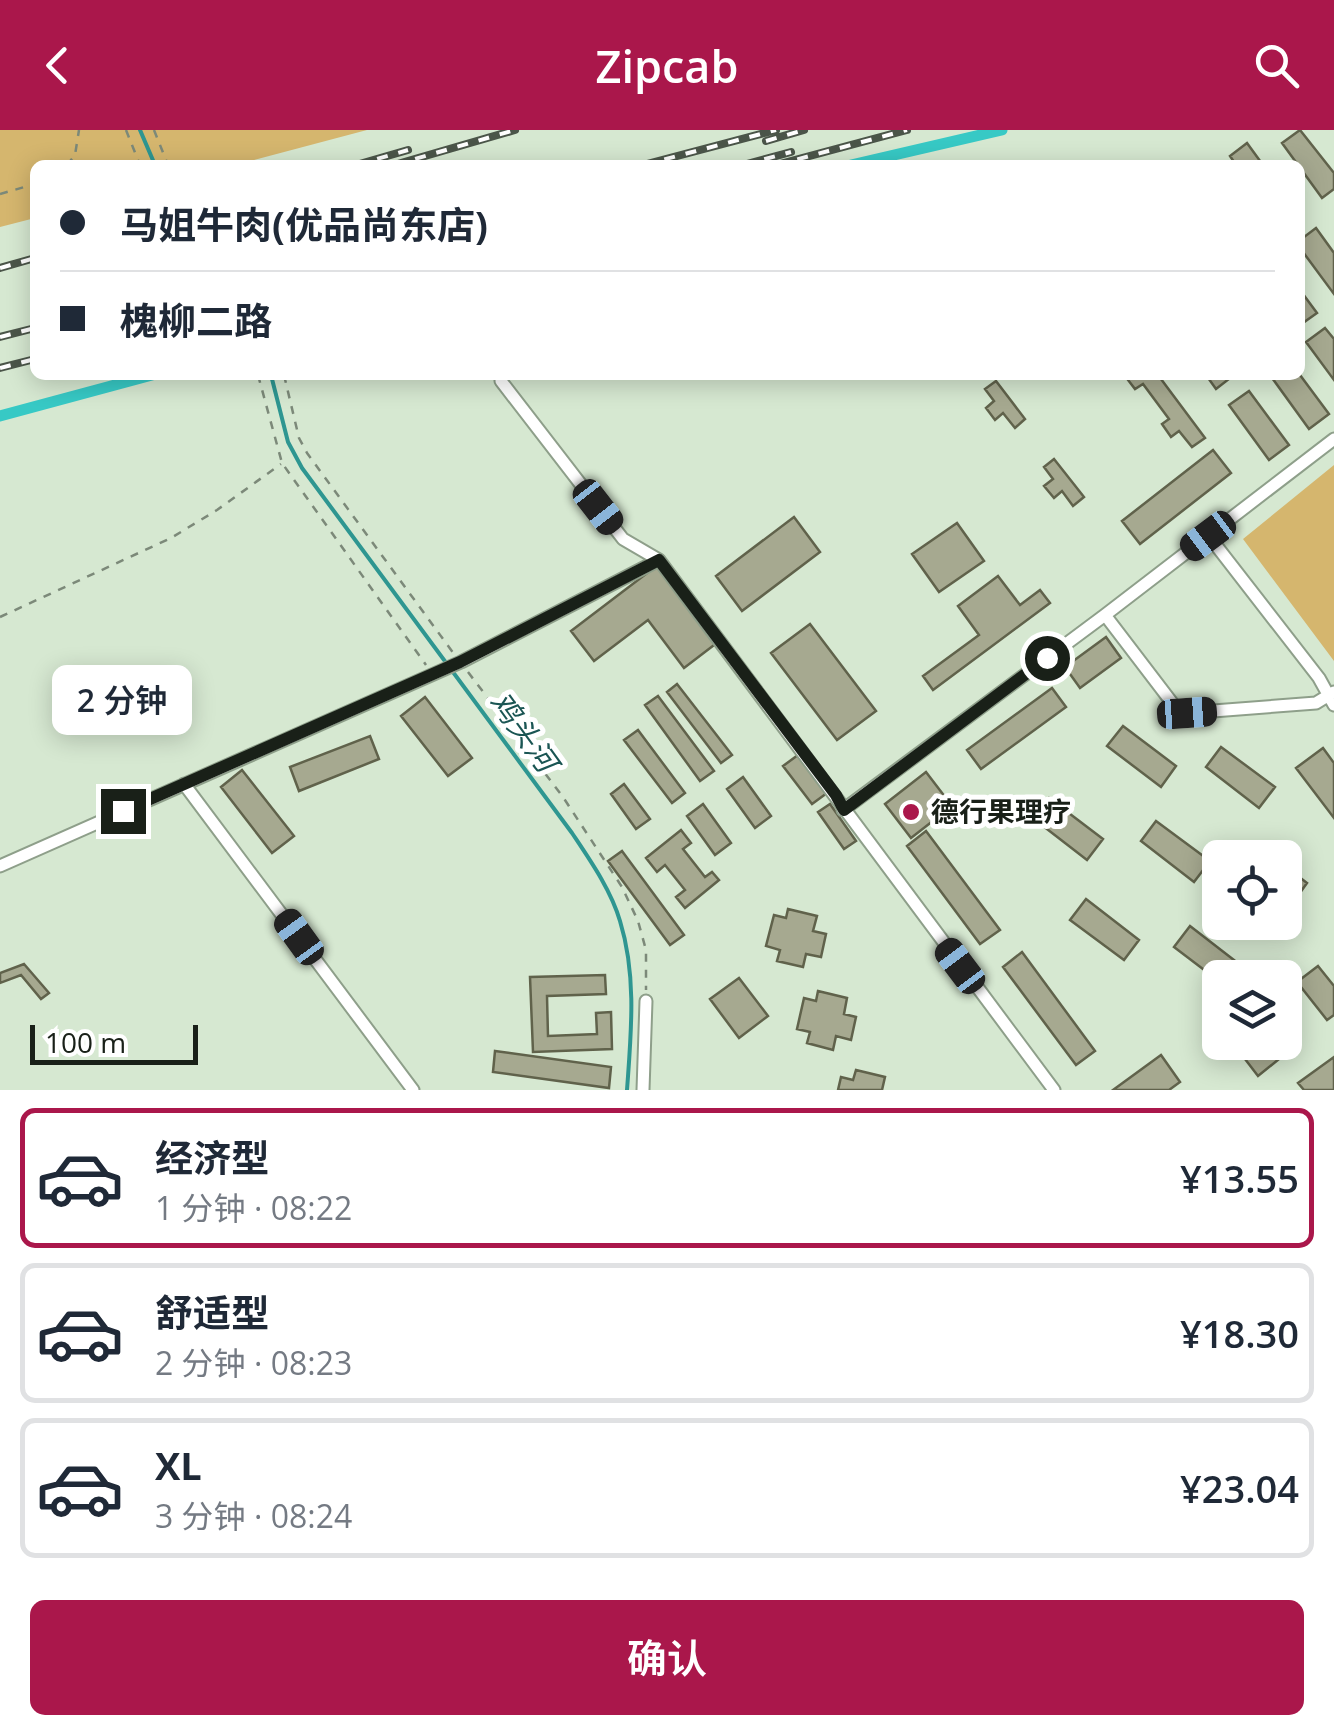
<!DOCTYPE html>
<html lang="zh">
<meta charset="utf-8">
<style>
:root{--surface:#fff;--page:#f6f6f7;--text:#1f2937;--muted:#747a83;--line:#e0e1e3;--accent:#aa174b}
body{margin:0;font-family:"Open Sans","Noto Sans SC",sans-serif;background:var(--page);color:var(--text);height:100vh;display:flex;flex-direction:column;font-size:38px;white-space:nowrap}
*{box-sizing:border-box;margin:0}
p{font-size:32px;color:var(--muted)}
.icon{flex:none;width:55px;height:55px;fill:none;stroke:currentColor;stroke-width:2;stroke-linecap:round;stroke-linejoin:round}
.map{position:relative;height:960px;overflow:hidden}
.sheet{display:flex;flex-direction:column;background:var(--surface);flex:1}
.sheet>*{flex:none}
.guide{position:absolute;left:30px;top:30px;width:1275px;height:220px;border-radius:15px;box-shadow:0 5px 25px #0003;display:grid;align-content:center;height:220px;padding:0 30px;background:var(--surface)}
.fabs{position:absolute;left:1202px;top:710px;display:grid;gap:20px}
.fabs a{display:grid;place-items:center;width:100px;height:100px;border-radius:15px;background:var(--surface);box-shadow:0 5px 25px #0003;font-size:50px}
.scale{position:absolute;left:30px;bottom:25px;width:168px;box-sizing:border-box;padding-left:10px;border:5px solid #192018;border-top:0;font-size:28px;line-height:35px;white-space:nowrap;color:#192018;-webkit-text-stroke:8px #fff;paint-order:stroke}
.end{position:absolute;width:45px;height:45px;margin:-22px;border:12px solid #192018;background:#fff;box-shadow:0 0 0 5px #fff}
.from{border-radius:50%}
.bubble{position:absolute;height:70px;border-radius:15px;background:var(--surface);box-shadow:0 5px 25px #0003;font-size:32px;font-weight:600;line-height:70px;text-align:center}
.car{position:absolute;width:30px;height:60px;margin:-30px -15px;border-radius:12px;box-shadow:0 0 8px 2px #0007;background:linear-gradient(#222 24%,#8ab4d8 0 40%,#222 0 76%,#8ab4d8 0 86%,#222 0)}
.guide b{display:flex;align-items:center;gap:35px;height:95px;font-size:38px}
.guide b+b{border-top:2px solid var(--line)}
.guide i{width:25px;height:25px;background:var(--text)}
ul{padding:18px 0 0;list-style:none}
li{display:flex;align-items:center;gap:30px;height:140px;margin:0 20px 15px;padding:0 10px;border:5px solid var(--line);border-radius:15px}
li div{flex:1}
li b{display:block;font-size:38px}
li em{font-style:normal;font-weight:600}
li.active{border-color:var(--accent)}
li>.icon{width:90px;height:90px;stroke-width:1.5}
.action{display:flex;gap:20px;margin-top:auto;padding:20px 30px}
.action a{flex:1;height:115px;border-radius:15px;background:var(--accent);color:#fff;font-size:40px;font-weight:600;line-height:115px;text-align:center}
header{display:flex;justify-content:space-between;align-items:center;height:130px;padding:0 30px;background:var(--accent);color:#fff;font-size:45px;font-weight:600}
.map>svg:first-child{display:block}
</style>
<header><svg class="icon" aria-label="back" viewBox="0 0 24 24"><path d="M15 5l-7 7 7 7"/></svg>Zipcab<svg class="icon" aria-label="search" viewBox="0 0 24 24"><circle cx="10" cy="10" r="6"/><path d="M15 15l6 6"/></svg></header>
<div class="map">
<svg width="1334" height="960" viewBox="0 0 1334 960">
<rect width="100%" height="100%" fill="#d6e8d1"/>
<path fill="#d5b66e" d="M0 0H367L235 35H35V88L0 97Z
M1334 335V531L1243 409Z"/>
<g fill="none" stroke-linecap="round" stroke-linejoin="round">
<path stroke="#2e9691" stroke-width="4" d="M140 0 155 35
M271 245 288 312 302 338 572 703C590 730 611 760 620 791 637 846 631 904 627 960"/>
<path stroke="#37c9c5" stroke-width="11" d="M851 35 1002 0
M0 286 152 245"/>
</g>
<path fill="#a6a990" stroke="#60624b" stroke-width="2.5" d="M1300 0 1334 43V59L1322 68 1282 13Z
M1247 13 1263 35H1236L1230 26Z
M1316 98 1334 123V164L1300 118V110Z
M1300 160 1317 183 1300 195Z
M1325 198 1334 209V250L1306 212Z
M1158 245 1205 308 1192 317 1179 301 1171 307 1162 294 1169 289 1143 254 1135 259 1125 246Z
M1206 245H1234L1216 259Z
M1270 245H1300L1329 284 1309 299Z
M996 251 1025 289 1015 298 1003 283 995 290 986 278 994 271 985 259Z
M1249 261 1289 315 1269 330 1229 275Z
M1213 320 1231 343 1140 414 1122 391Z
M1054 329 1084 367 1073 376 1062 361 1054 368 1044 356 1053 349 1044 337Z
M794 387 820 422 742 481 716 446Z
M957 393 984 431 939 462 912 424Z
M659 434 718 512 684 538 648 490 594 531 571 501Z
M998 446 1020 475 1040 460 1050 473 933 560 923 546 979 505 958 476Z
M810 494 876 581 837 610 771 523Z
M1106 507 1121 528 1080 558 1065 537Z
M677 554 732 625 721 633 667 562Z
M1052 558 1066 577 981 639 967 620Z
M658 566 714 641 700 651 645 575Z
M425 567 472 628 448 646 401 586Z
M1123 596 1176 636 1161 657 1107 616Z
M638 600 685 663 672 673 624 610Z
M370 606 379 629 299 661 290 637Z
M1221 617 1275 657 1259 678 1206 637Z
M1323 618 1334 633V688L1296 638Z
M798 625 827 663 812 674 783 636Z
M242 640 294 706 272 723 221 657Z
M926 642 952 676 911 708 885 674Z
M743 647 771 686 755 698 727 659Z
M624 654 650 689 636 699 611 664Z
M1049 668 1103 709 1087 730 1034 689Z
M703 674 731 713 715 725 687 686Z
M830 674 856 711 844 719 818 682Z
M1156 691 1210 731 1194 752 1141 711Z
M681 700 691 713 683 719 705 747 712 742 719 750 685 778 676 767 685 760 665 735 657 742 646 728Z
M926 701 1000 800 980 814 907 716Z
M1254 713 1273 728H1243Z
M622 721 684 805 670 815 608 731Z
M1285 736 1307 753 1292 774 1285 769Z
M1086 769 1139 810 1124 830 1070 790Z
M788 779 817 786 813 801 826 804 821 827 806 824 803 837 777 831 780 820 766 816 774 785 786 788Z
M1190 796 1243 837 1235 848H1220V852L1174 817Z
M1022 822 1095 921 1076 935 1003 837Z
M24 834 49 863 41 869 21 845 0 853V843Z
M1318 836 1334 856V885L1327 890 1297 852Z
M605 845 606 864 547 866 548 906 597 904 596 883 611 882 612 919 533 922 530 847Z
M739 848 768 886 739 908 710 869Z
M818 861 847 868 844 884 856 887 851 910 836 906 833 920 807 913 810 902 797 899 804 868 816 871Z
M1232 912H1266L1279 929 1258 946Z
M495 921 611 937 609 958 493 942Z
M1161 925 1180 952 1169 960H1113Z
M1334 927V960H1304L1298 953Z
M856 940 885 947 882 960H838L841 947 853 950Z"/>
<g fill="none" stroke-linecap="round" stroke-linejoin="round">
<g stroke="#8e9f8a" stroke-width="15">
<path id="minor" d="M501 251 623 409 659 430 1054 960
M1208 405 1319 548 1334 575
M1105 485 1176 578 1187 583 1316 573 1334 562
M184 654 413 960
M843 680 1105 485 1334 309
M0 736 461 532 659 430
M643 960 646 871"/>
</g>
<path stroke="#7c8979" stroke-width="2.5" stroke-dasharray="8 8" stroke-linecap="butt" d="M126 0 140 35
M154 0 168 35
M67 35 75 25 79 0
M0 64 35 54
M258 245 282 333 426 535
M284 245 299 308 307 323 454 524
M0 487 171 408 217 380 281 334
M468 542 563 667 622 757 638 791 646 820V860"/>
<use href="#minor" stroke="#fff" stroke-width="11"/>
<g stroke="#4b5549" stroke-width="8">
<path id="rail" d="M766 11 804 0
M356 35 408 20
M394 35 515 0
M643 35 776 0
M743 35 791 22
M776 35 907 0
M0 138 35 128
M0 207 35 198
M0 238 35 229"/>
</g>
<use href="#rail" stroke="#fff" stroke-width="4" stroke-dasharray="11" stroke-linecap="butt"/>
</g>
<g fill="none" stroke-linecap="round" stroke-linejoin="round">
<path stroke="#192018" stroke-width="12" d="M123 681 460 532 659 430 836 665 844 680 1047 528"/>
</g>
<circle fill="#aa174b" stroke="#fff" stroke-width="4" cx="911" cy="682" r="10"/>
<g text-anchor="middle" stroke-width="10" stroke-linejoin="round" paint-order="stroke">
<g font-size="28" font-weight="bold" fill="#192018" stroke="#fff" text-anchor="start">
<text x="931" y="692">德行果理疗</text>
</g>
<g font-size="30" font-style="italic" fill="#1a5553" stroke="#fff">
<text transform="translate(523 602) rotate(54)" y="10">鸡头河</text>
</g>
</g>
</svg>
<div class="fabs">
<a><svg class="icon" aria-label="locate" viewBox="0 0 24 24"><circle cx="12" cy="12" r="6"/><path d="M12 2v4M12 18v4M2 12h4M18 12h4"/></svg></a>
<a><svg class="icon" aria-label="layers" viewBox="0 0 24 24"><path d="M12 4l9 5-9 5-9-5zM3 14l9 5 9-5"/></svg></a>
</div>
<div class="scale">100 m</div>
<i class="end from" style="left:1047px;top:528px"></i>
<i class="end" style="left:123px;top:681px"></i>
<div class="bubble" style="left:52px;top:535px;width:140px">2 分钟</div>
<i class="car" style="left:598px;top:377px;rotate:142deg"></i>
<i class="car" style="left:1208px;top:406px;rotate:233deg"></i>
<i class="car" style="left:1187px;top:583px;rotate:86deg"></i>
<i class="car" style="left:299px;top:807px;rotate:324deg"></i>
<i class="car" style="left:960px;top:836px;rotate:323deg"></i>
<div class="guide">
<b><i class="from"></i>马姐牛肉(优品尚东店)</b>
<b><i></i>槐柳二路</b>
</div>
</div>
<section class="sheet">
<ul>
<li class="active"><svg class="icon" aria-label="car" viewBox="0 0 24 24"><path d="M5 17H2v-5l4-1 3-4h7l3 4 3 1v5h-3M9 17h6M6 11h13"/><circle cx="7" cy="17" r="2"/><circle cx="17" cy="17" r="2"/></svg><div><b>经济型</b><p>1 分钟 · 08:22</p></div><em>¥13.55</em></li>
<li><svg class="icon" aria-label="car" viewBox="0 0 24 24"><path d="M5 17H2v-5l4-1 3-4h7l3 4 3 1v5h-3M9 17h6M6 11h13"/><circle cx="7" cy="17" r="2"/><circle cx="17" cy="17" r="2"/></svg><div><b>舒适型</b><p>2 分钟 · 08:23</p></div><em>¥18.30</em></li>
<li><svg class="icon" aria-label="car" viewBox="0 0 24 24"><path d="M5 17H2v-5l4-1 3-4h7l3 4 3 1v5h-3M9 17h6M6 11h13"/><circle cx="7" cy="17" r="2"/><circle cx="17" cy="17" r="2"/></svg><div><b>XL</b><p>3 分钟 · 08:24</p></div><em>¥23.04</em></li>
</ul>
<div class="action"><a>确认</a></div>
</section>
